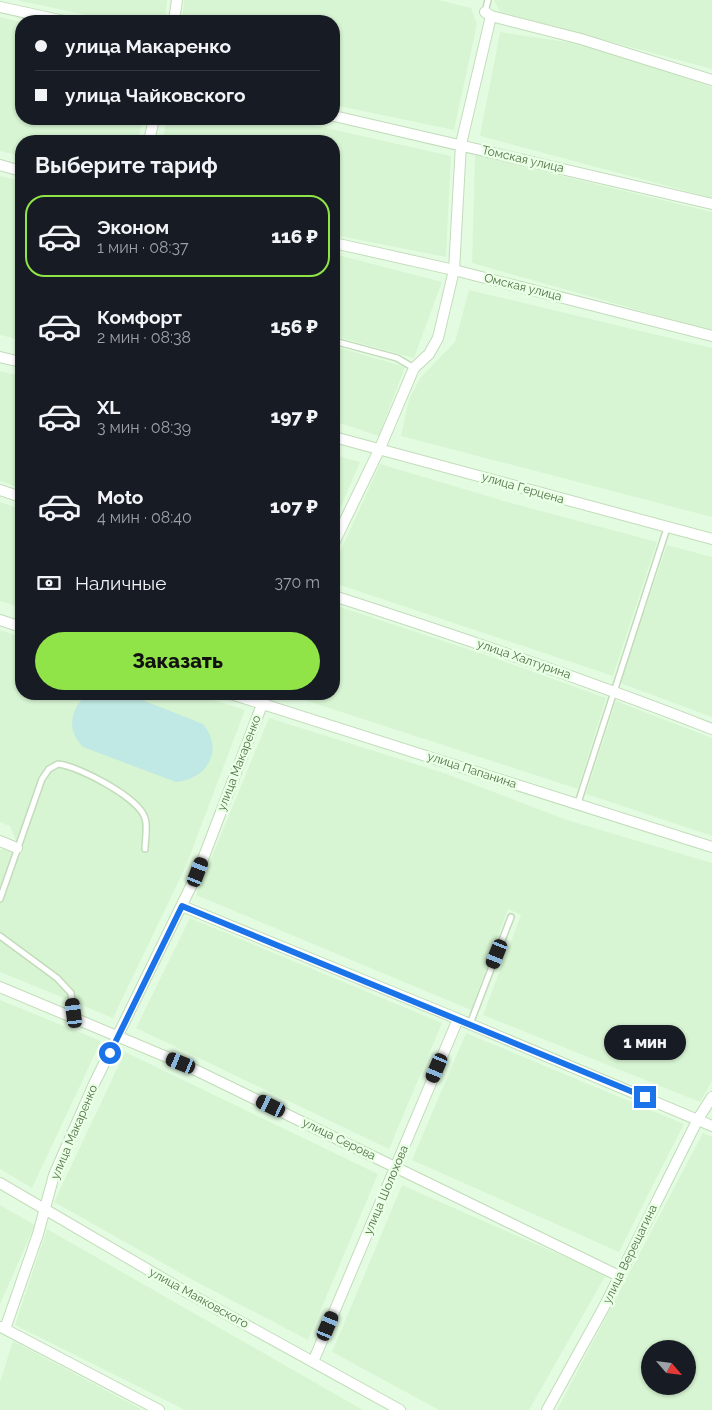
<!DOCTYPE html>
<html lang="ru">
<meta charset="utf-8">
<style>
:root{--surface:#171b24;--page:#242831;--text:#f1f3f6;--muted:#9ea1a6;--line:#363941;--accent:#91e447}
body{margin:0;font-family:Raleway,sans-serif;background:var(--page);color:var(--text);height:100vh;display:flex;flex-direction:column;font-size:19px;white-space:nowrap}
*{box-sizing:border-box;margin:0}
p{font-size:16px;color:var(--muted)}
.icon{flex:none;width:28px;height:28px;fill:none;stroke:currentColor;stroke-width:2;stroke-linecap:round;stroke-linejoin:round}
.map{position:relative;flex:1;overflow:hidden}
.sheet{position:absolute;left:15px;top:135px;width:325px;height:565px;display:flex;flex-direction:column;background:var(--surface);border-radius:20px;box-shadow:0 1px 4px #0004}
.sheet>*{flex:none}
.top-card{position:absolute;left:15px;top:15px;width:325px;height:110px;border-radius:20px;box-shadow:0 1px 4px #0004;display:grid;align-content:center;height:110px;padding:0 20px;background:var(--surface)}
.needle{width:32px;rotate:118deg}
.fabs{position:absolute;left:641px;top:1340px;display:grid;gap:10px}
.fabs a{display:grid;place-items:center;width:55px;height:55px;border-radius:50%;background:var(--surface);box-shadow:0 1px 4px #0004;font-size:25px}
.end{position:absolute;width:22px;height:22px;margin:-11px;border:6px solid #1a73e8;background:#fff;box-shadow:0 0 0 2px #fff}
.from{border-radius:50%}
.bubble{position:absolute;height:35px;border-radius:18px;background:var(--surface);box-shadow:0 1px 4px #0004;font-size:16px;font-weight:800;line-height:35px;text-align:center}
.car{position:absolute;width:15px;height:30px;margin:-15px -8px;border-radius:6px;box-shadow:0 0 4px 1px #0007;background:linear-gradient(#222 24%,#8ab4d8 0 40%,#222 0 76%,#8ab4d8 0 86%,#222 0)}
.top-card b{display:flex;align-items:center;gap:18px;height:48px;font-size:19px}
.top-card b+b{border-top:1px solid var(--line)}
.top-card i{width:12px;height:12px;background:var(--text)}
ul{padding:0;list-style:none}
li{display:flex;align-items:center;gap:15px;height:82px;margin:0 10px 8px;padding:0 10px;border:2px solid transparent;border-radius:20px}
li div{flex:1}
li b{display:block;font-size:19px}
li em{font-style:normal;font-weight:800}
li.on{border-color:var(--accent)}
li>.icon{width:45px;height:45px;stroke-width:1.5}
h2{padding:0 20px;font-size:22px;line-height:60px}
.pay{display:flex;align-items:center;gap:12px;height:55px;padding:0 20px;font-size:19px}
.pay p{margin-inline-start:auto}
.primary-button{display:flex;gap:10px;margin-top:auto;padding:10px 20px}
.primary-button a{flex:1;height:58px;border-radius:30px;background:var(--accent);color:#111;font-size:20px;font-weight:800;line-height:58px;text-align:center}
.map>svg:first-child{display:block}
</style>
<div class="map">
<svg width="712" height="1410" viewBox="0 0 712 1410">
<rect width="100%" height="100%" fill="#e3fce1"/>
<path fill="#d7f5d2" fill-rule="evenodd" d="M16 0H167L165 21H115Z
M184 0H438L471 8 477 24 454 130 334 105V21H182Z
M494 0H712V69L500 12Z
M0 17 21 22V119H143L138 141H21V156L0 151Z
M500 32 587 45 712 87V198L480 136Z
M167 119H286L451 156 446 257 334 235V141H162Z
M475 155 712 212V331L472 263Z
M0 176 21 181V340L0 335Z
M334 254 442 282 414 358 334 336Z
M469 290 712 348V517L401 436 409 399 421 377 455 342Z
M334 346 405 367 379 436 334 421Z
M0 371 21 376V488L0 481Z
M334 455 360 462 334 523Z
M380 464 511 503 657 542 613 676 334 583V565Z
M0 502 21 509V608L0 601Z
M667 545 712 557V717L620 683Z
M334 605 492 657 606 698 578 789 286 694H334Z
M0 630 21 637V694H194L245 710 186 866 113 1018 0 972V850L17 843 10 826 0 822Z
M616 701 712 738V836L586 794Z
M269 718 444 773 567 820 712 863V1081L700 1102 483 1015 521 915 508 909 471 1010 196 895Z
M190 918 442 1023 389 1149 136 1028Z
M0 1000 101 1041 32 1188 0 1169Z
M466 1033 684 1124 619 1252 412 1160Z
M125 1052 378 1174 308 1340 191 1279 54 1202Z
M703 1133 712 1137V1410H557ZM650 1349H688V1386H650Z
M402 1185 606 1275 529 1410H439L332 1352Z
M0 1205 35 1225 0 1304Z
M47 1229 363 1410H185L15 1325Z
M13 1341 143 1410H0V1382Z"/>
<path fill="#c0e8e4" d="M87 694H127L203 724C224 750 208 779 176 782L83 747C66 730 70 710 87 694Z"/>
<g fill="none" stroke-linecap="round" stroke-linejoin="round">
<g stroke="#c2dcba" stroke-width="8">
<path id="lane" d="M485 12 488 0
M334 341 397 358 414 368
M578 803 667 528
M0 899 42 779 49 769 58 764C79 766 139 798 145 818 148 827 145 840 145 849
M0 936 57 978 71 993 74 1018
M470 1024 511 917"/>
</g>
<g stroke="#c2dcba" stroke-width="12">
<path id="street" d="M0 7 64 21
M485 12 491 16 581 39 712 80
M174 21 177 0
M334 116 712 204
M149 141 154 119
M0 165 21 171
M334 243 454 270 712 336
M0 357 21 362
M334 437 712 539
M0 490 21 497
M334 543 380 448 414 368 429 354 438 338 454 270 461 144 491 16
M334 596C461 637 587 680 712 729
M0 620 21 627
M231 694 712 847
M0 841 17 848
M182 906 458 1019 712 1126
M0 987 181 1063 619 1276
M0 1183 181 1289 400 1410
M1 1327 159 1410
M5 1329 38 1234 54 1175 94 1084 198 872 266 694
M313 1362 458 1019
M547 1410 604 1307 698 1119 712 1097"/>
</g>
<use href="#lane" stroke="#fff" stroke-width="5"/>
<use href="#street" stroke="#fff" stroke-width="10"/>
</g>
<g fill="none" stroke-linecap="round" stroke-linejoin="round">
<path stroke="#1a73e8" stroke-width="6" d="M110 1053 182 906 645 1097"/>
</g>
<g text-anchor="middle" stroke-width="5" stroke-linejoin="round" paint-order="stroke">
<g font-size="12" fill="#567248" stroke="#e9ffe6">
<text transform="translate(523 159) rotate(13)" y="4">Томская улица</text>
<text transform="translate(523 287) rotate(14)" y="4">Омская улица</text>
<text transform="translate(523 488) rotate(16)" y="4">улица Герцена</text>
<text transform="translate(524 659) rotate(19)" y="4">улица Халтурина</text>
<text transform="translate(239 763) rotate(-69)" y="4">улица Макаренко</text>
<text transform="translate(472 770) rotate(18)" y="4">улица Папанина</text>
<text transform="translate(74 1132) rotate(-67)" y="4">улица Макаренко</text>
<text transform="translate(339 1139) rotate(26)" y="4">улица Серова</text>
<text transform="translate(386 1190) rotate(-67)" y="4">улица Шолохова</text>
<text transform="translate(630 1254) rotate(-64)" y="4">улица Верещагина</text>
<text transform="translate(199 1298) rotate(29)" y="4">улица Маяковского</text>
</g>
</g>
</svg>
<div class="fabs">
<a><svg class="needle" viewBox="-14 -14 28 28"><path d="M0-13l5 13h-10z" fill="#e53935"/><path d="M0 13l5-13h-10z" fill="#9ea1a6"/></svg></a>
</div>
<i class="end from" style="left:110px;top:1053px"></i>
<i class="end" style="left:645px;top:1097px"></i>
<div class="bubble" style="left:604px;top:1025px;width:82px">1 мин</div>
<i class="car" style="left:198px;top:872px;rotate:21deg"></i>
<i class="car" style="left:497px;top:954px;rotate:202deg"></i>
<i class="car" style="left:74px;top:1013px;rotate:353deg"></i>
<i class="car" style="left:181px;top:1063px;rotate:292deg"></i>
<i class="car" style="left:437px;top:1068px;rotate:203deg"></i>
<i class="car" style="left:271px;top:1106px;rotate:296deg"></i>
<i class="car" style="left:328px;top:1326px;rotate:23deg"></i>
<div class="top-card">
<b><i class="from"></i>улица Макаренко</b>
<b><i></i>улица Чайковского</b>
</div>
<section class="sheet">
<h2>Выберите тариф</h2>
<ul>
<li class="on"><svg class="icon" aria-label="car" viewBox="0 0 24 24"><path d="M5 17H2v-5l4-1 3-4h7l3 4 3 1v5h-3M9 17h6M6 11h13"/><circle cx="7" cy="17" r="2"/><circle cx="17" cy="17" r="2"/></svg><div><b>Эконом</b><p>1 мин · 08:37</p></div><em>116 ₽</em></li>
<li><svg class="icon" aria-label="car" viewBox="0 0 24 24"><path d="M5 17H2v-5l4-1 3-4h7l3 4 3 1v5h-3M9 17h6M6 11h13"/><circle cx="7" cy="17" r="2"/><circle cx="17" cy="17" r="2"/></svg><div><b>Комфорт</b><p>2 мин · 08:38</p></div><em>156 ₽</em></li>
<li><svg class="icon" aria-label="car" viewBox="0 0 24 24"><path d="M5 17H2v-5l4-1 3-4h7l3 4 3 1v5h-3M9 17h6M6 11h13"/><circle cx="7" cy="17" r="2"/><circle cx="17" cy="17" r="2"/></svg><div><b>XL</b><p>3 мин · 08:39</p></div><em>197 ₽</em></li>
<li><svg class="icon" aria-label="car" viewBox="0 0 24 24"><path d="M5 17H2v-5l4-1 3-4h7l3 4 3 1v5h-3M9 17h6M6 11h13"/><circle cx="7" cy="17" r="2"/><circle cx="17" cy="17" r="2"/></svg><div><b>Moto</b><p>4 мин · 08:40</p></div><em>107 ₽</em></li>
</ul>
<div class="pay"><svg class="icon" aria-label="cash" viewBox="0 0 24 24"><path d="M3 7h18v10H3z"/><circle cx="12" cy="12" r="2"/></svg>Наличные<p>370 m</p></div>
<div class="primary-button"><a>Заказать</a></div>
</section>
</div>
